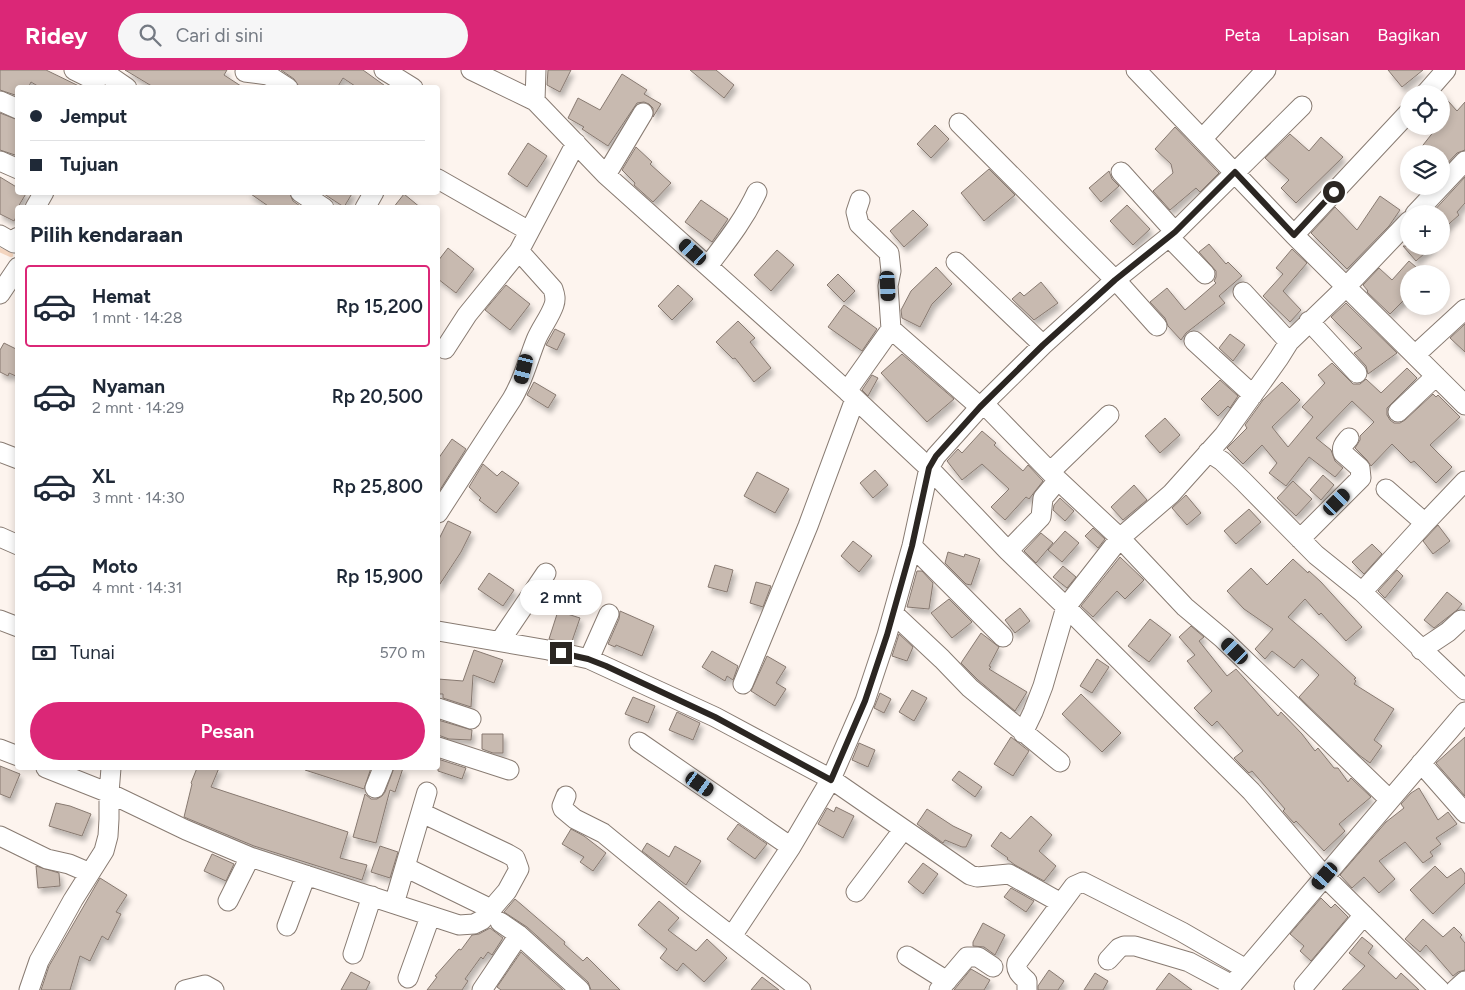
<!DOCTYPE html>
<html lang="id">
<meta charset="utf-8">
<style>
:root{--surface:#fff;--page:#f6f6f7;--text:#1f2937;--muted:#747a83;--line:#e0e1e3;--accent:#db2777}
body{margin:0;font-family:Figtree,sans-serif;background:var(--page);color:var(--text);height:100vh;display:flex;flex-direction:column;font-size:19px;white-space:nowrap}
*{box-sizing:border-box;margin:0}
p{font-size:16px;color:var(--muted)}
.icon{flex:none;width:28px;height:28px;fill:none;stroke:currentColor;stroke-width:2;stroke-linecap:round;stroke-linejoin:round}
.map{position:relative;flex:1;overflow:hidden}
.side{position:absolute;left:15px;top:135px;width:425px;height:565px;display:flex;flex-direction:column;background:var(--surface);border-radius:5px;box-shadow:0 2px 8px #0003}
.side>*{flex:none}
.hud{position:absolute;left:15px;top:15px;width:425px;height:110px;border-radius:5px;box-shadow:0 2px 8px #0003;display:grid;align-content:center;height:110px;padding:0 15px;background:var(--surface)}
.controls{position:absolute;left:1400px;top:15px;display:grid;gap:10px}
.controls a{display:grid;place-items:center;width:50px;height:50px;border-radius:50%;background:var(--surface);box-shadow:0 2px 8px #0003;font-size:25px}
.end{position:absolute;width:22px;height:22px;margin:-11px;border:6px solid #2b2622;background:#fff;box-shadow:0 0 0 2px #fff}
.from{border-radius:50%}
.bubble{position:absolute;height:35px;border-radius:18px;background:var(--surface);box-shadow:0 2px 8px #0003;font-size:16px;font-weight:600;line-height:35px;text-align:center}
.car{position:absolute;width:15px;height:30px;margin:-15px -8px;border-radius:6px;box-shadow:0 0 4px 1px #0007;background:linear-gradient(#222 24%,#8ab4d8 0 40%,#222 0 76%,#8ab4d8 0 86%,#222 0)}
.hud b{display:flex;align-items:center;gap:18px;height:48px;font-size:19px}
.hud b+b{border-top:1px solid var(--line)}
.hud i{width:12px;height:12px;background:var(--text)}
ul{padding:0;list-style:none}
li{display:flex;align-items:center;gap:15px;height:82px;margin:0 10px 8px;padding:0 5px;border:2px solid transparent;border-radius:5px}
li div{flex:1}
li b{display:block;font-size:19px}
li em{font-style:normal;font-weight:600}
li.current{border-color:var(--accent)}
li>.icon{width:45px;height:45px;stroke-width:1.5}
h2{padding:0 15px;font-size:22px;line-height:60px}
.pay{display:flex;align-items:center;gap:12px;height:55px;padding:0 15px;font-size:19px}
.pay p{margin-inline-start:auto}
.button{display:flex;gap:10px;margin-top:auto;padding:10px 15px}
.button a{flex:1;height:58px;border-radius:30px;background:var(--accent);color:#fff;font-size:20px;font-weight:600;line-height:58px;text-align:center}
header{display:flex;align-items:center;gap:30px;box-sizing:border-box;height:70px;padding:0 25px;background:var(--accent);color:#fff}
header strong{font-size:24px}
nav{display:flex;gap:28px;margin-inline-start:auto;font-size:18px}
.search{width:350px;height:45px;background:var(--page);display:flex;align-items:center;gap:12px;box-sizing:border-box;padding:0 18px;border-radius:28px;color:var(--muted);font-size:19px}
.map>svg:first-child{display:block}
</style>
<header>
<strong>Ridey</strong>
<div class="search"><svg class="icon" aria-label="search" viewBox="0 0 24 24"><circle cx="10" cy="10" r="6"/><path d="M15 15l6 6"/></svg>Cari di sini</div>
<nav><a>Peta</a><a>Lapisan</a><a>Bagikan</a></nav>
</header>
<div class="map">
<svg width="1465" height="920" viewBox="0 0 1465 920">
<defs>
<filter id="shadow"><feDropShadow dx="3" dy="5" stdDeviation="2.5" flood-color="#0004"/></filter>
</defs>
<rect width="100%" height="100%" fill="#fdf4ee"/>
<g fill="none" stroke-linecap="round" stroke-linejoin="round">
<path stroke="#f4d5bf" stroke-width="4.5" d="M0 180 11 185"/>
</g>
<path fill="#c8bab0" stroke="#877970" filter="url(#shadow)" d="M0 0H46L83 18H41L31 12 28 18H18V26L0 20Z
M125 0H227L224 5 244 18H155Z
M281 0H363L388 18H358L343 8 337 18H300L294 9Z
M548 0H571L560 22 547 15Z
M690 0H716L734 15 724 28Z
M1388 0H1423L1402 17Z
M622 4 647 20 644 24 661 34 653 47V38L649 34 644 32 637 33 608 76 582 59 584 57 568 48 578 28 600 40Z
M1441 23 1457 41 1465 32V80L1457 83 1441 100V84H1416L1438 56H1441Z
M0 43 18 50V86L0 80Z
M935 55 949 69 931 88 917 74Z
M1175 57 1219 103 1200 122 1196 118 1170 140 1153 121 1173 103 1171 94 1155 79Z
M1290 64 1309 81 1321 67 1343 87 1296 133 1281 118 1289 110 1265 88Z
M528 73 547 86 527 117 508 104Z
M636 77 652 92 650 94 671 113 653 132 634 115 635 113 622 100Z
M989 99 1015 125 984 151 961 123Z
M1109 101 1112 109 1119 116 1101 132 1089 118Z
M0 107 18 118V122H27L18 137 20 138H18V143L14 151 0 144Z
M1465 107V133L1457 142 1459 145 1441 161V144H1431Z
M248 122H289L293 131 303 138H271Z
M321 122H353L344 137Z
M404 124 421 138H393Z
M1380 126 1400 140 1389 156 1347 199 1311 163 1335 137 1357 160Z
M701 130 728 149 712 172 685 152Z
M1127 135 1150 159 1133 175 1110 151Z
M913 140 928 155 904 177 890 161Z
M1209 174 1226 194 1228 192 1242 206 1219 226 1225 233 1186 263 1181 270 1168 256 1165 248 1150 232 1167 218 1185 240 1216 213 1214 211 1216 207V201L1199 182Z
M1403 176H1433L1416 191Z
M448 178 474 199 456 223 438 209V191Z
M1292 179 1307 193 1283 221 1301 240 1290 252 1263 226 1283 204 1276 198Z
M777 180 794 195 771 221 754 205Z
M1409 191 1424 204H1409V225L1390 244 1367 222 1368 221 1363 215 1379 198 1392 210Z
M936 197 952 214 932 234 920 257 902 248 901 240 911 221Z
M838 204 855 221 844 232 827 215Z
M1041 212 1058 233 1034 250 1012 229 1020 222 1024 226Z
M506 215 530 234 510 260 485 240Z
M678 215 693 229 672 250 658 236Z
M1346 233 1397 283 1368 304 1366 296 1354 283 1362 278 1331 247Z
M844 235 877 259 862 281 828 257Z
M738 251 755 268 750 272 771 298 754 312 735 288 733 289 716 272Z
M1465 254V282L1450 268Z
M555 259 565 264 557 280 546 275Z
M1230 264 1245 275 1233 291 1219 278Z
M4 273 18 280V307L9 303 8 306 0 302V280Z
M902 284 954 329 927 352 881 303Z
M1332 293 1353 314H1360L1366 309 1381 323 1407 298 1417 308 1387 338V345L1390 350 1394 353H1400L1405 350 1433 324 1436 327 1438 325 1460 347 1430 375 1452 397 1436 413 1414 391 1411 393 1392 374 1371 396 1367 390 1355 378 1360 370V366L1374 352 1352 331 1316 368 1331 380 1335 391 1343 398 1335 407 1309 387 1286 416 1269 403 1277 393 1262 375 1243 394 1227 378 1247 358 1245 355 1263 330 1282 312 1300 330 1272 357 1288 377 1313 347 1302 337 1325 313 1318 305Z
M872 305 878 308 868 326 862 320Z
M1220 310 1238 326 1230 338 1228 336 1218 346 1201 329Z
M534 312 556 325 548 338 527 325Z
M1165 348 1180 365 1160 383 1145 366Z
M982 361 996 373 994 375 1023 401 1028 395 1043 411 1029 429 1026 427 1005 450 991 437 1009 419 982 394 962 410 947 391 958 379 962 383Z
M452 369 466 379 438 423V389Z
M483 394 497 406 502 401 519 413 496 443 479 430 481 428 469 417Z
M875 400 888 415 873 428 860 413Z
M757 402 789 419 775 443 744 426Z
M1323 405 1334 415 1321 430 1310 420Z
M1293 411 1312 429 1296 446 1277 428Z
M1134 415 1147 430 1123 450 1111 437Z
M1186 425 1201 443 1187 455 1172 438Z
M1060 428 1074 441 1065 451 1053 440 1054 435Z
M1249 439 1261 452 1236 474 1224 461Z
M448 451 471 462 461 482 438 517V471Z
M1438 455 1450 471 1433 484 1423 471Z
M1093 458 1105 469 1098 478 1085 466Z
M1065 461 1079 473 1062 492 1048 480Z
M1041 463 1053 473 1036 493 1024 481Z
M853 471 872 486 859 502 841 486Z
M1372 474 1382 484 1364 504 1352 492Z
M948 482 964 487 965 484 980 489 971 515 966 514 945 493Z
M1120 487 1144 510 1125 529 1117 521 1093 547 1081 536Z
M1293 489 1308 503 1309 501 1321 512 1362 557 1346 571 1321 543 1319 545 1305 529 1288 547 1315 570 1356 608 1354 609 1356 611 1354 614 1394 639 1374 670 1382 676 1370 693 1359 685 1299 627 1319 605 1302 589 1294 598 1272 581 1265 589 1255 579 1273 559 1244 539 1227 521 1251 498 1267 515Z
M715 495 733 500 727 522 708 517Z
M1063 496 1076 507 1067 518 1053 507Z
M1397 500 1403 506 1385 528 1378 521Z
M917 501H922L933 513 929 539 907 537Z
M489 503 514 520 503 536 478 519Z
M756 512 771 516 763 537 750 533Z
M1447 522 1462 534 1457 540 1434 558 1424 550Z
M949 529 972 552 952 568 931 543Z
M1020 538 1030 551 1015 563 1005 550Z
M558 541 580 548 571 574 549 569Z
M620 541 654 556 642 586 616 575 615 577 608 574 619 549Z
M1150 549 1171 565 1149 592 1128 576Z
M1191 556 1204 567 1199 571 1227 606 1236 599 1278 646 1281 642 1302 664 1315 681 1318 678 1334 698H1338L1348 712 1351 708 1371 727 1339 754 1345 761 1324 781 1296 751 1294 753 1283 741 1285 739 1252 701 1249 703 1234 688 1243 681 1217 651 1212 656 1194 638 1212 621 1187 591 1195 585 1179 567Z
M981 563 999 577 989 596 991 597 989 599 1027 622 1015 641 978 610 961 593Z
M899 564 913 577 907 591 892 586Z
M474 580 503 590 494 613 473 605 471 637 443 628V624H438V609L463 611Z
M712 581 738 596 733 610 727 606 725 611 702 597Z
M767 586 786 597 776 613 786 619 775 636 751 621Z
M1097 589 1109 597 1092 623 1080 616Z
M912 620 927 628 914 651 899 642Z
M880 623 891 629 884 643 874 638Z
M1081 624 1121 663 1102 682 1062 644Z
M633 627 655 636 648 653 625 644Z
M677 642 700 653 693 670 669 660Z
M438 650 472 660 471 670 449 669 438 665Z
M482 664H503V683H493L482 679Z
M1011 667 1029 681 1013 706 994 694Z
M1465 667V726L1436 693Z
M859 673 875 680 868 697 852 690Z
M438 689 466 698 462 709 438 701Z
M0 696 20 704 10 728 0 724Z
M197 698H219L211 717 348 762 340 788 367 795 362 810 254 776 184 747 192 714 191 713Z
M305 698H371L364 719 305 700Z
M394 698H403L395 722 390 720 376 773 353 767 365 724 371 729H377L382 726 385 722Z
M959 701 982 717 975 727 952 710Z
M1419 718 1438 750 1448 742 1457 754 1436 768 1441 774 1430 782 1433 786 1423 793 1405 772 1379 791 1395 809 1379 823 1364 807 1352 818 1340 805 1386 752 1404 738 1401 734 1411 723Z
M56 733 70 736 91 744 82 766 49 756Z
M836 737 854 746 843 768 818 754 827 738 834 742Z
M927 739 953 756 972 765 966 777H962L945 770 943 773 917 754Z
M1031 746 1052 765 1039 781 1056 796 1044 811 1015 795 1007 789 1008 788 991 776 1001 762 1010 769Z
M738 754 767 774 755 789 727 769Z
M571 759 584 766 606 783 593 801 580 792 584 787 562 774Z
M647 773 669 787 675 776 701 791 686 815 642 781Z
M380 776 398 782 390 808 371 802Z
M212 784 234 794 226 811 204 801Z
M923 793 938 804 923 824 908 812Z
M36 796 59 803 60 816 38 818Z
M1435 796 1447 808 1461 798 1465 804V813L1433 844 1410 820Z
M100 808 127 825 116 842 121 844 108 870 102 866 90 891 80 886 70 920H41L49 896Z
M1011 818 1034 831 1026 842 1004 827Z
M1321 828 1331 838 1335 834 1348 847 1311 891 1300 881 1304 876 1290 864Z
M515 829 565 872 564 874 583 891 587 887 620 920H591L588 912 527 857 504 842Z
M659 831 679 848 668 860 696 881 707 869 727 888 704 912 683 893 677 901 660 888 667 879 638 855Z
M1423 849 1443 867 1454 857 1462 865 1460 867 1465 873V900L1458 902 1453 906 1426 875 1420 882 1405 869Z
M983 853 1005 865 995 885 984 877 973 876V872Z
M490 858 503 868 492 885 488 882 483 889 481 887 465 909 468 911 462 920H427L437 907 435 906 459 879 461 880 472 865 479 864Z
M1362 867 1373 876 1368 883 1396 909 1401 903 1419 920H1342L1365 896 1349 883Z
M521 882 563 920H501L497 917Z
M971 899 990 910 984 920H954Z
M1049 900 1064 911 1058 920H1038V916Z
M351 902 370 912 366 920H341Z
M1095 903 1108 911 1103 920H1084Z
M1169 903 1192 920H1156Z
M762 907 779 920H751Z"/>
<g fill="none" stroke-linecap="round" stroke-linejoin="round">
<g stroke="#887b72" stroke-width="21">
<path id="minor" d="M74 0 96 11
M101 0 127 18
M384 0 413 18
M471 0 535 31
M536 0 535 31 606 105 847 321 929 398 1008 481 1066 537 1251 721 1325 807 1440 920
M1136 0 1294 165 1465 335
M245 2 268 5 288 18
M1425 24 1446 0
M0 31 18 39
M959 53 1122 217 1157 256
M1202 69 1266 0
M0 91 18 99
M1121 102 1175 162
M606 105 643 43
M438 109 529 161
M300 122 324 138
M35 138 44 122
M365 138 374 122
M1415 144 1465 91
M0 165 14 173 18 167
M1294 165 1409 42
M1169 167 1205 204
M956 192 1043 275
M708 196C727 171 744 150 757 122
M1243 222 1289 272
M0 224 18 197
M1309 251 1357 303
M891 259 980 337
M1194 271 1253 325
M445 279 467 245 519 181 576 73
M1415 285 1465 239
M847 321 891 259 888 216 891 201 889 183 859 154 856 142 860 130
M984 334 1058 410 1120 468 1185 537 1222 568 1390 730
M1398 342 1436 306
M0 382 18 389
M1208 382 1222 391 1243 411 1316 485 1362 522 1465 620
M1050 402 1109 345
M1386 419 1425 453
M438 443 512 329C523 311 528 290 536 270 541 258 550 247 554 235 556 229 555 225 553 219L519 181
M0 467 18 475
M1300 469 1361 408 1360 398 1343 383C1341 376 1345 373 1349 368
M912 476 1003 567
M1008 481 1041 447 1043 428 1058 410
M1362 522 1425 453 1465 411
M894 544 942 589 970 618 1060 692
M0 550 18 557
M438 561 548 580 589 589 715 647 831 709 865 631 887 565 912 476 929 398 936 386 980 337 1043 275 1115 210 1175 162 1302 36
M500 571 546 503
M1421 580 1448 562 1461 550
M589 589 609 544
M743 614 808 456 855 329
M438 638 471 649
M1023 663 1033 642 1043 616 1066 537 1120 468 1171 424 1224 365 1279 288 1289 272 1346 217 1409 151
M639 672 791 777
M438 677 509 700
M0 679 18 686
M1421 693 1465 743
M46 698 109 723 186 760 250 787 459 855 474 854 482 850 507 821 519 799 515 788 508 784 422 743
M375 718 383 698
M566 726 562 736 563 739 575 749 603 763 686 831 801 920
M0 766 47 789 69 794 90 803
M405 797 491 839
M856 822 903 760
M228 831 250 787
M394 834 427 722
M500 852 519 865 580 920
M287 856 306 805
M732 866 791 777 831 709 970 805 977 807 1009 804 1061 833
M353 884 372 826
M907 886 947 911
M1108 890 1119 878 1124 876H1135L1189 892 1232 915
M408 908 430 847
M1304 916 1364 845
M29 920 39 891 73 830 104 781 108 766 109 749V723L111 698
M185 920 205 915 214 920
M482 920 519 865
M939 920 967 887H978L993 897
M1027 920V911C1022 906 1015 901 1017 893L1074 816 1083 812 1182 862 1246 899
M1228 920 1465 642
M1455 920 1465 911"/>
</g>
<use href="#minor" stroke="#fff" stroke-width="19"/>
</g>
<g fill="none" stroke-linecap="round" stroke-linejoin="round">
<path stroke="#2b2622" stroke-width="6" d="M561 583 588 589 606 596 715 647 831 710 865 631 887 565 912 476 929 398 936 386 980 337 1043 275 1115 210 1175 162 1235 102 1294 165 1334 122"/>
</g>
</svg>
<div class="controls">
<a><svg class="icon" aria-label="locate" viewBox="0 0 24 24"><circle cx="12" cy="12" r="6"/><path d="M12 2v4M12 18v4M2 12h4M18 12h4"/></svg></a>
<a><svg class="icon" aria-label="layers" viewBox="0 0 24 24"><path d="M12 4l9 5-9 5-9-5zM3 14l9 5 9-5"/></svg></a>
<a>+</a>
<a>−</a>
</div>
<i class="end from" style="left:1334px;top:122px"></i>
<i class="end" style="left:561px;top:583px"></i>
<div class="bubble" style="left:520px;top:510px;width:82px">2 mnt</div>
<i class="car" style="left:693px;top:182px;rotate:312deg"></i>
<i class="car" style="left:888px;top:216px;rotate:177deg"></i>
<i class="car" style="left:524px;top:299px;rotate:194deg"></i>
<i class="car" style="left:1337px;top:432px;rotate:45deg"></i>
<i class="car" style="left:1235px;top:581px;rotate:314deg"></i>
<i class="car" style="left:700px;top:714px;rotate:125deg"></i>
<i class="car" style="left:1325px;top:806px;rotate:221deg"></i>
<div class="hud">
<b><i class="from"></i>Jemput</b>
<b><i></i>Tujuan</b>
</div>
<section class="side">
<h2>Pilih kendaraan</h2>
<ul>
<li class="current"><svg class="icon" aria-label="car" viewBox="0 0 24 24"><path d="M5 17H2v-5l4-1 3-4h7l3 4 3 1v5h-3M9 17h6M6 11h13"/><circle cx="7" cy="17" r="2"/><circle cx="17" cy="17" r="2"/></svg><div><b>Hemat</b><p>1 mnt · 14:28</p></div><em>Rp 15,200</em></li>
<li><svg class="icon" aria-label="car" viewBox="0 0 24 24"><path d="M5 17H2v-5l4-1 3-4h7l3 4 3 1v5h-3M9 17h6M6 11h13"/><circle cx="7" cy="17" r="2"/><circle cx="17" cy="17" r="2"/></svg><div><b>Nyaman</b><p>2 mnt · 14:29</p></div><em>Rp 20,500</em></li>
<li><svg class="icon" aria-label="car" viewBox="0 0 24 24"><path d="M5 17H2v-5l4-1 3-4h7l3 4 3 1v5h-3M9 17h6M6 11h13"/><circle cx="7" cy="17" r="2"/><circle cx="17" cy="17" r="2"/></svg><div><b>XL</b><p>3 mnt · 14:30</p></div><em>Rp 25,800</em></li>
<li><svg class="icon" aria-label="car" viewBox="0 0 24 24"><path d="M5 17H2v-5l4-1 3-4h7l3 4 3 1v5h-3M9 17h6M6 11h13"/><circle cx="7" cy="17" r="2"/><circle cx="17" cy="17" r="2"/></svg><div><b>Moto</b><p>4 mnt · 14:31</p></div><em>Rp 15,900</em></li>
</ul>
<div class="pay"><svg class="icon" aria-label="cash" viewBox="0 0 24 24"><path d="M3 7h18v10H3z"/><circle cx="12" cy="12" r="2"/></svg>Tunai<p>570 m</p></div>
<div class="button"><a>Pesan</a></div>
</section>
</div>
